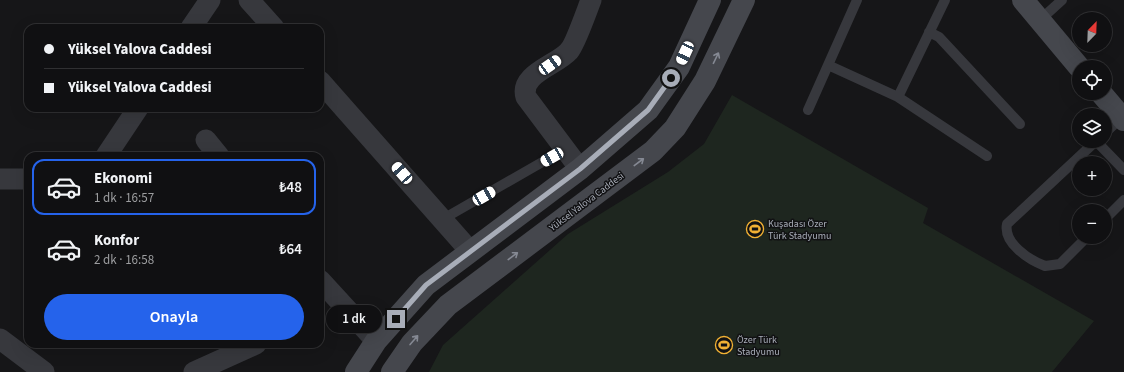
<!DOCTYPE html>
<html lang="tr">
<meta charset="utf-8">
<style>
:root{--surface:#101012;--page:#1e1e20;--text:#f1f3f6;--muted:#9c9d9f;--line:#303032;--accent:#2563eb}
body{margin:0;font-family:"Source Sans 3",sans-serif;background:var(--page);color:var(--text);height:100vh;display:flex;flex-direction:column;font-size:15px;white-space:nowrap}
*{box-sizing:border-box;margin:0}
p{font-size:13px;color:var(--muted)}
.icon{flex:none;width:22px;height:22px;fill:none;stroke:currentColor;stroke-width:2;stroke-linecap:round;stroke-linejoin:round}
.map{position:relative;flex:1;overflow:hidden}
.panel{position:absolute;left:24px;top:152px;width:300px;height:196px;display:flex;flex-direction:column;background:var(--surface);border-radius:12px;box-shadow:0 4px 16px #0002,0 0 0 1px var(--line)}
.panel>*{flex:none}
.guide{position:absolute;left:24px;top:24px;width:300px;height:88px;border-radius:12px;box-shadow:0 4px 16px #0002,0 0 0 1px var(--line);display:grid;align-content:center;height:88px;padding:0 20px;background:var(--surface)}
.needle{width:26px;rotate:23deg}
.tools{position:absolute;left:1072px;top:12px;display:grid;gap:8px}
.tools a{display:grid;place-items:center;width:40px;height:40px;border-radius:50%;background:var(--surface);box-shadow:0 4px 16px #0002,0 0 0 1px var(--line);font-size:20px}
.end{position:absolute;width:18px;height:18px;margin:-9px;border:5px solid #a8adb8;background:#111;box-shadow:0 0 0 2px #111}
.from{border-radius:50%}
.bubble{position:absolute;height:28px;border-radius:14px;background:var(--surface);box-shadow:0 4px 16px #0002,0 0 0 1px var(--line);font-size:13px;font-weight:600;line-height:28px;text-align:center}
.car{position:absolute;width:12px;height:24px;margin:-12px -6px;border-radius:5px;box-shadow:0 0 3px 1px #0007;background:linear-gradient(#fff 24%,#345 0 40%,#fff 0 76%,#345 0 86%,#fff 0)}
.guide b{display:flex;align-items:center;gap:14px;height:38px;font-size:15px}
.guide b+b{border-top:1px solid var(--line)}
.guide i{width:10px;height:10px;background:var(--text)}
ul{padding:7px 0 0;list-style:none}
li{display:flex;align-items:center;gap:12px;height:56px;margin:0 8px 6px;padding:0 12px;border:2px solid transparent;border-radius:12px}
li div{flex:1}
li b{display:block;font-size:15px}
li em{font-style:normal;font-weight:600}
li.current{border-color:var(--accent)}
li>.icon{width:36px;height:36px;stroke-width:1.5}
.button{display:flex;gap:8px;margin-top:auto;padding:8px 20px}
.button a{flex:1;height:46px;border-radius:24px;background:var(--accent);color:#fff;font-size:16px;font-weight:600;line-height:46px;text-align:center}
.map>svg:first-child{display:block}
</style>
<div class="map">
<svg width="1124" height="372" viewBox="0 0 1124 372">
<rect width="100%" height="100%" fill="#161618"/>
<path fill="#1e261f" d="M732 95 928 208 923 223 1094 321 1052 372H429L443 345 568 234 668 172 704 144Z"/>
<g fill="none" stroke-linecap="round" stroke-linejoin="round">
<path stroke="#37383d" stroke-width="10" d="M1040 20 1062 0
M929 32 939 37 1020 124
M828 65 898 97 987 156
M898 97 945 0
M808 110 857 0
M1105 133 1122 117
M1096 141 1124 170
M443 219 565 149
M1105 219 1124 200
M1087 237 1060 264 1045 266C1029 260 1003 243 1007 224L1096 141"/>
<path stroke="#37383d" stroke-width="21" d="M249 0 274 28
M191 28 210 0
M320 81 470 251
M206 140 219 156
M106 156 138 108
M580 169 526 97C519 74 557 65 569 51 575 45 587 10 591 0
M0 179H28
M320 280 376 341
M0 339 44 372
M194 372 256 344"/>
<path stroke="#45474d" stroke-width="22" d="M1023 0 1079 67
M1101 93 1124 120
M356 372 376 341 426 285 580 169 648 110 679 67 710 0
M392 372 412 343 448 305 653 151 675 128 705 81 744 0"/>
</g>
<defs><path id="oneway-shaft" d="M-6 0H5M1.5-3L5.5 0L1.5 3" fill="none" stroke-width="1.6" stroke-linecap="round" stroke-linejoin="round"/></defs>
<g stroke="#858993">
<use href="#oneway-shaft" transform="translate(716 58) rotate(-64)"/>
<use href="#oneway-shaft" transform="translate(639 162) rotate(-37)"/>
<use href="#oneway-shaft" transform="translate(513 256) rotate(-37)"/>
<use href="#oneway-shaft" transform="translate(414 340) rotate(-49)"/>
</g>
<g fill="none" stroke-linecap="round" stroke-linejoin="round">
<path stroke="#a8adb8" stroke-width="5" d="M396 319 426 285 580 169 648 110 671 78"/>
</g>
<defs>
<g id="stadium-ring" transform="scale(0.9)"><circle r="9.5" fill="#111113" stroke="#f2b134" stroke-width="1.5"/><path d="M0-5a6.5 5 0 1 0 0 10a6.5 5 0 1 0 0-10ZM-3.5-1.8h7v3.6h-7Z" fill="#f2b134"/></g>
</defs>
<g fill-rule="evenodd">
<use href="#stadium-ring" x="755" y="229"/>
<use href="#stadium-ring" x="724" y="345"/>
</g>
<g text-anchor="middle" stroke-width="3" stroke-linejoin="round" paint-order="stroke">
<g font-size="10" fill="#a8adb8" stroke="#111113">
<text transform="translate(586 201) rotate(-37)" y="4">Yüksel Yalova Caddesi</text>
</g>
<g font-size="10" fill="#a8adb8" stroke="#111113" text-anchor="start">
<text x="768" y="227">Kuşadası Özer<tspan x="768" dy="12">Türk Stadyumu</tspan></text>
<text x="737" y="343">Özer Türk<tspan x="737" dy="12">Stadyumu</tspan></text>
</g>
</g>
</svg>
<div class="tools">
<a><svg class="needle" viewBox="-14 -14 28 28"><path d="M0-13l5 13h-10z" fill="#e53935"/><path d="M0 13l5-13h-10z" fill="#9c9d9f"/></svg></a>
<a><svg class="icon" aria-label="locate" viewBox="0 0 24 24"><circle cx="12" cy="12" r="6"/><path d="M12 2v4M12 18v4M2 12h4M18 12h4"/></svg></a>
<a><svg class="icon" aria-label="layers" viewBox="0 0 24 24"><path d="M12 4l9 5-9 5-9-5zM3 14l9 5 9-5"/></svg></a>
<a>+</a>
<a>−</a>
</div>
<i class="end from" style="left:671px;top:78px"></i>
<i class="end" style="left:396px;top:319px"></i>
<div class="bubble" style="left:326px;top:305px;width:56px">1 dk</div>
<i class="car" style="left:685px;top:53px;rotate:205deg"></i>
<i class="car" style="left:550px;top:65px;rotate:55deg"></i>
<i class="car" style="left:552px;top:157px;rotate:240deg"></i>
<i class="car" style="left:402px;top:173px;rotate:319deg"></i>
<i class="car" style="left:484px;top:196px;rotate:60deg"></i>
<div class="guide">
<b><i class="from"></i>Yüksel Yalova Caddesi</b>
<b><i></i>Yüksel Yalova Caddesi</b>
</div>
<section class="panel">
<ul>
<li class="current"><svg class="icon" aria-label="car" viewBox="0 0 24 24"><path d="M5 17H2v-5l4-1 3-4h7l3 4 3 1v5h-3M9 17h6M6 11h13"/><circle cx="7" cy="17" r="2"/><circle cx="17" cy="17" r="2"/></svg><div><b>Ekonomi</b><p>1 dk · 16:57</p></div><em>₺48</em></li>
<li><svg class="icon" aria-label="car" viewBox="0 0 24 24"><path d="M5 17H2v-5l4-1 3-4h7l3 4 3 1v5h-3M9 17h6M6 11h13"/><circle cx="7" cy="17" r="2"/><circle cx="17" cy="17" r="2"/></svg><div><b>Konfor</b><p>2 dk · 16:58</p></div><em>₺64</em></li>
</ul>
<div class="button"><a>Onayla</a></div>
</section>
</div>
